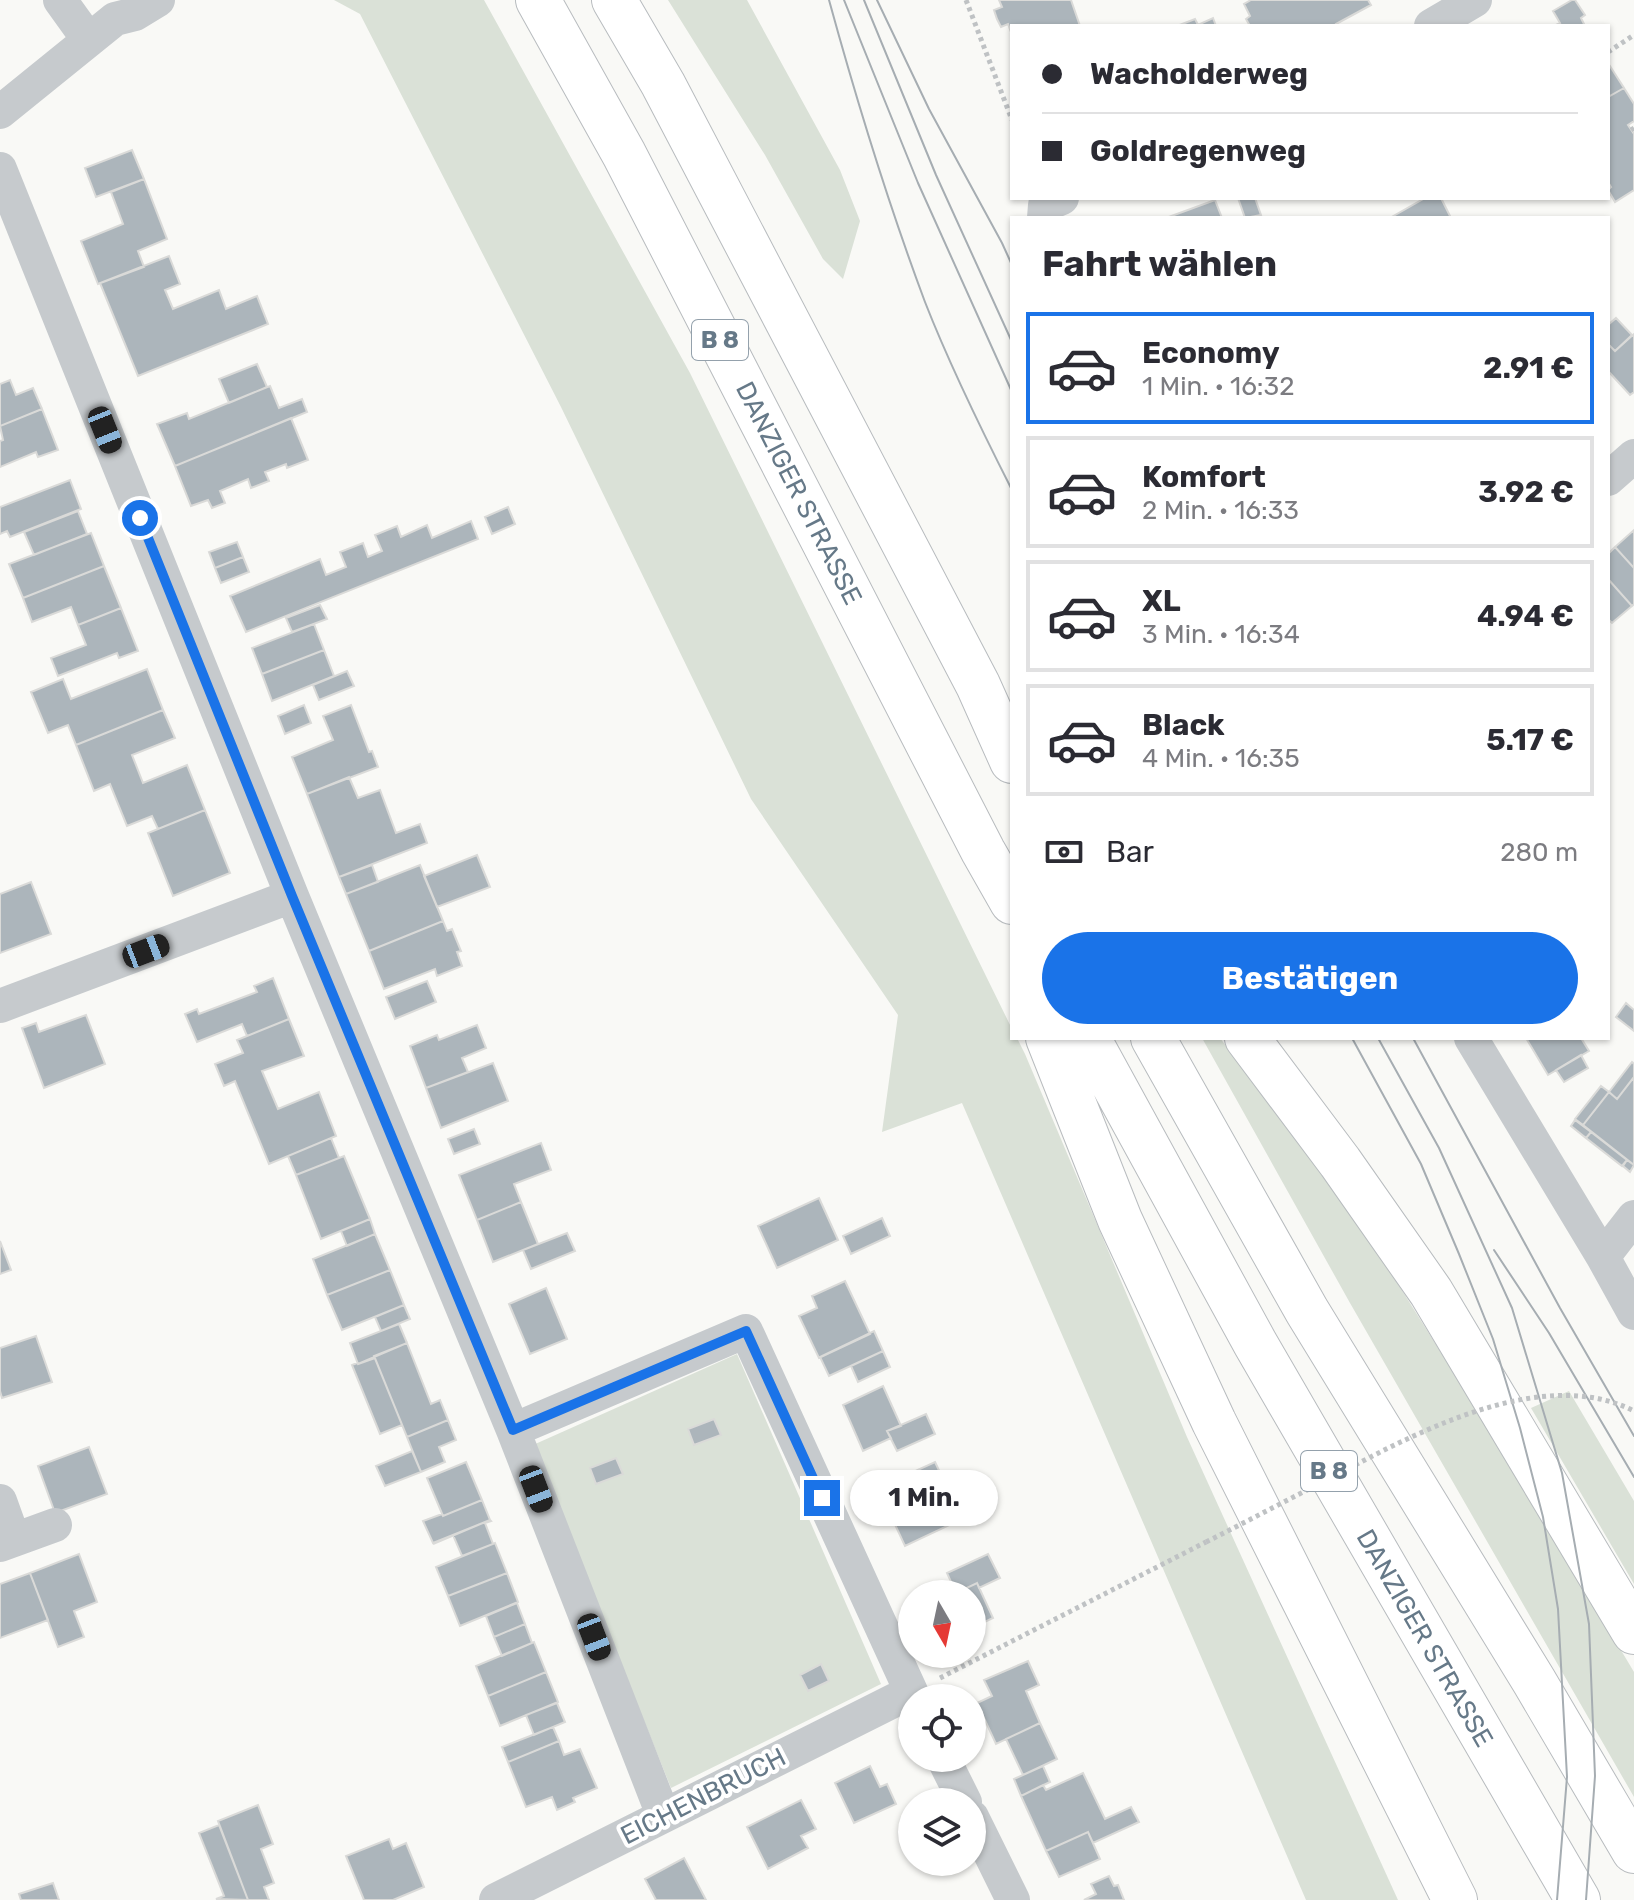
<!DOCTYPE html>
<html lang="de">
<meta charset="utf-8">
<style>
:root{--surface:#fff;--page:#f2f2f3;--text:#2b2b33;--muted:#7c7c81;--line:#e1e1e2;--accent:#1a73e8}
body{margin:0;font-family:Rubik,sans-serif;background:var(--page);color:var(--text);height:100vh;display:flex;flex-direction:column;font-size:30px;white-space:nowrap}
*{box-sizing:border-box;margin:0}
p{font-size:26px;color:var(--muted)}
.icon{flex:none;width:44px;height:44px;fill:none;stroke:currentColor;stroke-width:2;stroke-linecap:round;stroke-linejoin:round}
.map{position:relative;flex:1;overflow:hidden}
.drawer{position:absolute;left:1010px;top:216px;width:600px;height:824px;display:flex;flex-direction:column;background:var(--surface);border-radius:0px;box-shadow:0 2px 6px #0004}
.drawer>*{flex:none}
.guide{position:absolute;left:1010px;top:24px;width:600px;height:176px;border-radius:0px;box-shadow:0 2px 6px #0004;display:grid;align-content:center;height:176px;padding:0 32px;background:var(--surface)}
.needle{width:52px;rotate:171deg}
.tools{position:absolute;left:898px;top:1580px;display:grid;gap:16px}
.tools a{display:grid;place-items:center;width:88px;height:88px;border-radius:50%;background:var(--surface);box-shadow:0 2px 6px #0004;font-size:40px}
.end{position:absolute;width:36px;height:36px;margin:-18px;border:10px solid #1a73e8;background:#fff;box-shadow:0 0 0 4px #fff}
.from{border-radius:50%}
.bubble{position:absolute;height:56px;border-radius:28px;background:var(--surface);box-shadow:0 2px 6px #0004;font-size:26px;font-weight:700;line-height:56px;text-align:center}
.car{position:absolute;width:24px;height:48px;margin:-24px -12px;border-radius:10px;box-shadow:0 0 6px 2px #0007;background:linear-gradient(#222 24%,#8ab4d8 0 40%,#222 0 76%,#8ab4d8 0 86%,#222 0)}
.guide b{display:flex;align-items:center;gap:28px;height:76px;font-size:30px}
.guide b+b{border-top:2px solid var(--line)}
.guide i{width:20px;height:20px;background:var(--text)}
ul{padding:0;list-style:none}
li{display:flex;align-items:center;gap:24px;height:112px;margin:0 16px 12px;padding:0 16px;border:4px solid var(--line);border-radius:0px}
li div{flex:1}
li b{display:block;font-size:30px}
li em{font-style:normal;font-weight:700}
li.current{border-color:var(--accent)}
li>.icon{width:72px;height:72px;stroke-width:1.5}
h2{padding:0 32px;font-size:36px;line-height:96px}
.pay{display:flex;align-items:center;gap:20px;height:88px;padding:0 32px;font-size:30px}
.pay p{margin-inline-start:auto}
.button{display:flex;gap:16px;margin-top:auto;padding:16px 32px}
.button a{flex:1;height:92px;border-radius:48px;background:var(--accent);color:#fff;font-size:32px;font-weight:700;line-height:92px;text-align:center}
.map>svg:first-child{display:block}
</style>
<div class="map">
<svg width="1634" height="1900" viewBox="0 0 1634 1900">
<rect width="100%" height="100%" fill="#f9f9f6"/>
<path fill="#dae1d7" d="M334 0H484L690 373 1012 1029V1038H1017L1025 1054 1187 1437 1398 1900H1306L962 1103 882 1132 898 1015 751 799 561 407 360 14Z
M668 0H747L840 170 860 221 843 279 823 259 765 155Z
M1202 1038H1220L1356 1217 1492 1434 1634 1672V1797L1350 1303Z
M737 1354 881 1684 671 1788 533 1445Z
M1569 1391 1634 1501V1584L1531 1408Z"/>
<path fill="#acb5bb" stroke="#dadad8" stroke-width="2" d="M999 0H1071L1080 26H1012V35L1008 24 1001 27 997 19 994 10 1002 7Z
M1251 0H1368L1371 5 1336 24 1337 26H1250L1246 19 1250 16 1244 4Z
M1572 0H1575L1585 15 1581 18 1585 26H1554L1560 23 1553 11Z
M1213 18 1216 26H1177L1195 19 1198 25Z
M1608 63 1624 88 1608 97Z
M1624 88 1634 104V121L1628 125 1634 134V190L1615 202 1608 190 1611 187 1608 182V97Z
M132 150 144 179 96 197 85 168Z
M144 179 167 239 138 251 144 267 98 284 81 241 123 224 111 192Z
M1238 198H1255L1261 215 1245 218Z
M1425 198H1441L1451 218H1390Z
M1215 200 1222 218H1166Z
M169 256 180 284 165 290 173 309 219 290 226 309 257 296 268 324 138 376 100 283Z
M1616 318 1632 335 1615 351 1610 346 1608 347V325Z
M1634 334V392L1630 395 1608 371V347L1610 346 1615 351Z
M257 364 267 387 229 403 219 379Z
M10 380 16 395 33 388 42 409 0 426V384Z
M270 386 279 408 302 399 307 412 175 466 157 424 187 413 189 419Z
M42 409 58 450 38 457 36 452 0 467V441L3 440 0 426Z
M291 418 308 460 287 468 286 464 265 472 269 481 251 488 248 479 220 491 225 503 212 508 208 500 191 506 175 466Z
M70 480 81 509 10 537 7 531 0 534V507Z
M508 507 515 524 492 534 485 517Z
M78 511 87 534 34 555 24 532Z
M471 521 478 539 246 632 230 596 320 559 326 575 346 567 340 552 363 543 368 557 382 551 375 535 397 526 401 537 427 525 432 538Z
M1634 530V568L1615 547Z
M91 533 104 566 23 598 9 564Z
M237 542 243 557 215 568 209 552Z
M1615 547 1634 568V604L1632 606 1608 579V554Z
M243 557 249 572 221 583 215 568Z
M104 566 121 608 78 625 71 607 32 622 23 598Z
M1608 579 1632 606 1612 623 1608 619Z
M320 605 327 619 292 632 286 618Z
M121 608 138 651 119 658 117 653 58 676 51 658 86 645 78 625Z
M314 624 324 650 262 674 252 648Z
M324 650 334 676 272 701 262 674Z
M147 669 163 710 76 745 68 725 48 733 31 692 63 679 71 699Z
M347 671 354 686 319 700 313 685Z
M304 705 311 723 285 734 278 716Z
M351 705 369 752 372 751 378 767 307 794 292 757 333 740 323 716Z
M163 710 175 738 132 755 143 783 187 765 205 810 158 829 152 816 127 826 110 784 94 791 76 745Z
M349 777 358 798 380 790 396 833 420 824 427 843 339 877 307 794Z
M205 810 230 873 173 896 148 833Z
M477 855 490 887 437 907 424 876Z
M372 865 378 882 346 894 339 877Z
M420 865 443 921 369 951 346 894Z
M31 882 51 934 0 953V894Z
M443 921 447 931 452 929 461 951 457 952 462 966 437 976 435 969 384 989 369 951Z
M273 978 289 1019 247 1036 242 1024 197 1042 185 1014 197 1009 199 1014 257 992 254 986Z
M427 981 436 1002 395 1019 386 997Z
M1626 1003 1634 1010V1031L1616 1017Z
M86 1015 105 1064 44 1088 22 1028 36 1023 39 1032Z
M289 1019 304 1056 262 1071 278 1109 319 1092 336 1136 269 1164 235 1081 224 1086 215 1064 243 1053 237 1040Z
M477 1025 486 1048 462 1058 468 1072 426 1088 410 1046 437 1035 439 1040Z
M1526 1038H1581L1589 1051 1548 1075Z
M1581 1055 1588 1068 1564 1082 1556 1070Z
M1632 1062 1634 1064V1077L1617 1099 1609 1092Z
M493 1063 508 1101 441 1128 426 1088Z
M1634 1077V1165L1583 1125 1609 1092 1617 1099Z
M1601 1086 1609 1092 1583 1125 1575 1119Z
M1575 1120 1591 1132 1586 1138 1571 1126Z
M474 1129 480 1144 454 1154 448 1139Z
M1591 1132 1627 1160 1622 1166 1586 1138Z
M331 1138 339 1158 296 1175 288 1156Z
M541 1143 551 1170 514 1184 521 1202 477 1220 459 1175Z
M344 1156 370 1219 321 1239 296 1175Z
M1627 1160 1634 1165 1630 1172 1623 1166Z
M819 1198 838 1240 777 1268 758 1226Z
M521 1202 538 1244 493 1262 477 1220Z
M882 1218 890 1236 851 1254 843 1236Z
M370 1219 375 1234 347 1246 341 1231Z
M567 1233 575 1251 531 1269 523 1250Z
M375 1234 390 1270 327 1295 313 1259Z
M0 1241 11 1270 0 1274Z
M390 1270 404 1305 342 1330 327 1295Z
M845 1281 870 1334 819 1358 799 1316 817 1308 812 1296Z
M546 1288 567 1339 530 1354 509 1304Z
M404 1305 410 1319 381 1331 375 1317Z
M399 1324 407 1343 358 1364 350 1343Z
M874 1331 883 1351 829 1376 820 1357Z
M36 1336 52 1382 2 1398 0 1391V1348Z
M407 1343 431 1404 440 1400 448 1420 407 1437 374 1356Z
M883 1351 890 1367 858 1382 851 1366Z
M375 1358 402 1425 380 1434 352 1365 357 1363 358 1364Z
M883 1386 901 1426 887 1431 891 1438 863 1451 843 1405Z
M926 1414 935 1434 897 1451 887 1431Z
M714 1419 721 1435 694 1445 688 1429Z
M448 1420 456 1440 439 1447 445 1462 421 1472 407 1437Z
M89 1447 107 1494 55 1513 38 1466Z
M412 1451 421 1472 385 1486 376 1466Z
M616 1458 623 1474 596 1484 590 1468Z
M466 1462 482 1500 443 1516 427 1478Z
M935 1462 962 1519 905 1546 878 1488Z
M482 1500 490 1520 433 1543 423 1521 442 1514 443 1516Z
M490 1520 491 1521 485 1523 493 1544 462 1556 453 1535 433 1544Z
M495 1543 507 1573 448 1596 436 1567Z
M79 1554 97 1602 74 1611 84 1637 58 1647 30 1573Z
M988 1554 1000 1578 979 1588 977 1583 956 1593 947 1573Z
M30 1573 48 1620 0 1638V1584Z
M507 1573 518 1602 460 1626 448 1596Z
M977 1583 993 1618 972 1628V1594H954Z
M517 1603 525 1624 494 1637 486 1616Z
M525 1624 532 1643 502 1656 494 1637Z
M534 1642 546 1672 488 1696 476 1666Z
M1028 1661 1039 1685 1026 1691 1040 1723 996 1744 977 1703 992 1696 984 1680Z
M821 1664 829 1681 808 1691 800 1675Z
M546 1672 558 1702 500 1726 488 1696Z
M557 1703 565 1722 534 1735 526 1715Z
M1040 1723 1057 1759 1023 1775 1006 1739Z
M553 1727 559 1741 508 1762 502 1747Z
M559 1741 564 1755 580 1749 597 1788 573 1798 575 1802 557 1810 552 1797 526 1807 508 1762Z
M870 1766 880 1787 887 1784 896 1804 854 1823 835 1783Z
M1043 1766 1050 1782 1021 1796 1014 1779Z
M1083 1773 1105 1819 1131 1807 1139 1822 1093 1843 1088 1832 1046 1851 1021 1796 1043 1785 1046 1790Z
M801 1800 816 1829 801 1836 808 1848 768 1869 747 1827Z
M258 1805 273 1844 261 1849 274 1883 264 1887 269 1900H248L218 1821Z
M219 1825 248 1900 216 1899 224 1896 199 1833Z
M1088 1832 1100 1859 1059 1877 1046 1851Z
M389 1839 393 1849 406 1843 424 1887 393 1900H364L346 1856Z
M684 1858 706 1900H656L645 1879Z
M1109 1876 1114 1886 1118 1885 1124 1900H1084L1096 1894 1091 1884Z
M53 1883 59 1900H21L19 1894Z"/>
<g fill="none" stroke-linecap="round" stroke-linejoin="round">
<g stroke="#b8bcbf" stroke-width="46">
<path id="highway" d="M538 0 624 154 983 851 1012 902
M614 0 663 84 978 685 1012 761
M1048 1038 1120 1220 1214 1422 1455 1900
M1088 1038 1255 1343 1578 1900
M1153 1038 1307 1311 1534 1681 1634 1851
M1247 1038 1340 1162 1431 1292 1634 1632"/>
</g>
<path stroke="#bfc2c4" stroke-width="5" stroke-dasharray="4 4" stroke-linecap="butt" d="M966 0 1012 120
M1608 52 1634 35
M1631 130 1634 128
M940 1678 1206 1542"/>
<path stroke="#c6cacd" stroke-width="34" d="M60 0 88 39
M1431 26 1475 0
M0 112 115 19 135 14 158 0
M0 169 292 896 513 1430 663 1815
M1044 218 1045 205 1062 198
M1608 479 1634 456
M0 1006 292 896
M1471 1038 1603 1257 1634 1313
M1603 1257 1634 1217
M513 1430 746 1331 914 1698
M0 1501 14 1540
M0 1545 55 1525
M943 1758 965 1802
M972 1817 1013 1900
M496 1900 911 1692"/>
<use href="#highway" stroke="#fff" stroke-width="44"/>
<path stroke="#a6adb2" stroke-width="2" d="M829 0C857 102 888 203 925 302 950 366 981 429 1012 490
M844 0 918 183 1012 392
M864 0 936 175 1012 342
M877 0 929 109 1002 243 1012 265
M1352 1038 1421 1164 1459 1254 1493 1339 1520 1428 1543 1517 1558 1609 1567 1777 1557 1900
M1378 1038 1439 1148 1512 1308 1562 1473 1589 1624 1595 1776 1586 1900
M1413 1038 1560 1308 1634 1436
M1494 1250 1549 1333 1634 1477"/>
<path stroke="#bfc2c4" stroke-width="5" stroke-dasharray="4 4" stroke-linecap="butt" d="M1206 1542C1246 1522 1285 1501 1325 1481 1408 1437 1540 1363 1634 1411"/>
</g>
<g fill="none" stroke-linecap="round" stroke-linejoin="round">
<path stroke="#1a73e8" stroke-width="10" d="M140 518 292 896 513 1430 746 1331 822 1498"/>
</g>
<g text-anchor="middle" stroke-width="8" stroke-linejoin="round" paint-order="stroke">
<g fill="#fff" stroke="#94a1ac" stroke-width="2">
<rect x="692" y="320" width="56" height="40" rx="6"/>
<rect x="1301" y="1451" width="56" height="40" rx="6"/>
</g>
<g font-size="24" font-weight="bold" fill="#667988">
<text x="720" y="348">B 8</text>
<text x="1329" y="1479">B 8</text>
</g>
<g font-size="26" fill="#667988" stroke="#fff">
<text transform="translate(799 493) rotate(63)" y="9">DANZIGER STRASSE</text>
<text transform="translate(1425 1638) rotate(60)" y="9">DANZIGER STRASSE</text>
<text transform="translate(703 1796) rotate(-27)" y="9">EICHENBRUCH</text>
</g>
</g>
</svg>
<div class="tools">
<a><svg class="needle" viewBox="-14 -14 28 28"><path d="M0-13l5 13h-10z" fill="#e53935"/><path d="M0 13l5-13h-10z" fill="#7c7c81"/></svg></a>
<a><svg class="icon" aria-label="locate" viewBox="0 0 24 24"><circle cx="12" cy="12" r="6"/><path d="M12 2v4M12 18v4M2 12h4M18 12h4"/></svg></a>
<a><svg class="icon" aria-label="layers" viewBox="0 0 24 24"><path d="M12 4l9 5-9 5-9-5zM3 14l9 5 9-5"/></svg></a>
</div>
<i class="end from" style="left:140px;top:518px"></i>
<i class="end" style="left:822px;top:1498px"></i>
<div class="bubble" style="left:850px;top:1470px;width:148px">1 Min.</div>
<i class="car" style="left:105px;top:430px;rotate:158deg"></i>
<i class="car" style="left:146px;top:951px;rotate:69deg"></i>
<i class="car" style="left:536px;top:1489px;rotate:159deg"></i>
<i class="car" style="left:594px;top:1637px;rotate:159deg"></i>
<div class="guide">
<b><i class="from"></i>Wacholderweg</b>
<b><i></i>Goldregenweg</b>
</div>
<section class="drawer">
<h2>Fahrt wählen</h2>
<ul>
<li class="current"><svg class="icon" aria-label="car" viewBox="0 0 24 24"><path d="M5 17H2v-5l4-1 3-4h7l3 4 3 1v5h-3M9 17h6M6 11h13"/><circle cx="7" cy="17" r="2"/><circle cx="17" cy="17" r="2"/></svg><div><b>Economy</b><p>1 Min. · 16:32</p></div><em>2.91 €</em></li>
<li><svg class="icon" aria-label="car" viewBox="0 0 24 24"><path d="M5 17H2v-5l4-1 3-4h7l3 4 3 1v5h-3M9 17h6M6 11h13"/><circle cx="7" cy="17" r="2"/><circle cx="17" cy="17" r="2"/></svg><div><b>Komfort</b><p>2 Min. · 16:33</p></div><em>3.92 €</em></li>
<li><svg class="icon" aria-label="car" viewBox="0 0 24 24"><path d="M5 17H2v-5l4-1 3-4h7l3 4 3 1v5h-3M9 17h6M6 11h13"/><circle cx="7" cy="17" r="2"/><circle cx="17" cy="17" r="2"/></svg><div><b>XL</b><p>3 Min. · 16:34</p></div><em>4.94 €</em></li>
<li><svg class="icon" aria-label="car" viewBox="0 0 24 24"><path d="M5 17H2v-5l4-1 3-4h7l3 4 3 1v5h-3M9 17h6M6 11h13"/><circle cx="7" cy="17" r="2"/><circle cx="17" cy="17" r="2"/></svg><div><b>Black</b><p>4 Min. · 16:35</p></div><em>5.17 €</em></li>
</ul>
<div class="pay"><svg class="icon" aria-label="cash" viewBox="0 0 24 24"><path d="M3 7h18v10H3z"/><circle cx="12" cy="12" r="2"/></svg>Bar<p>280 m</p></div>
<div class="button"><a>Bestätigen</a></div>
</section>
</div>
